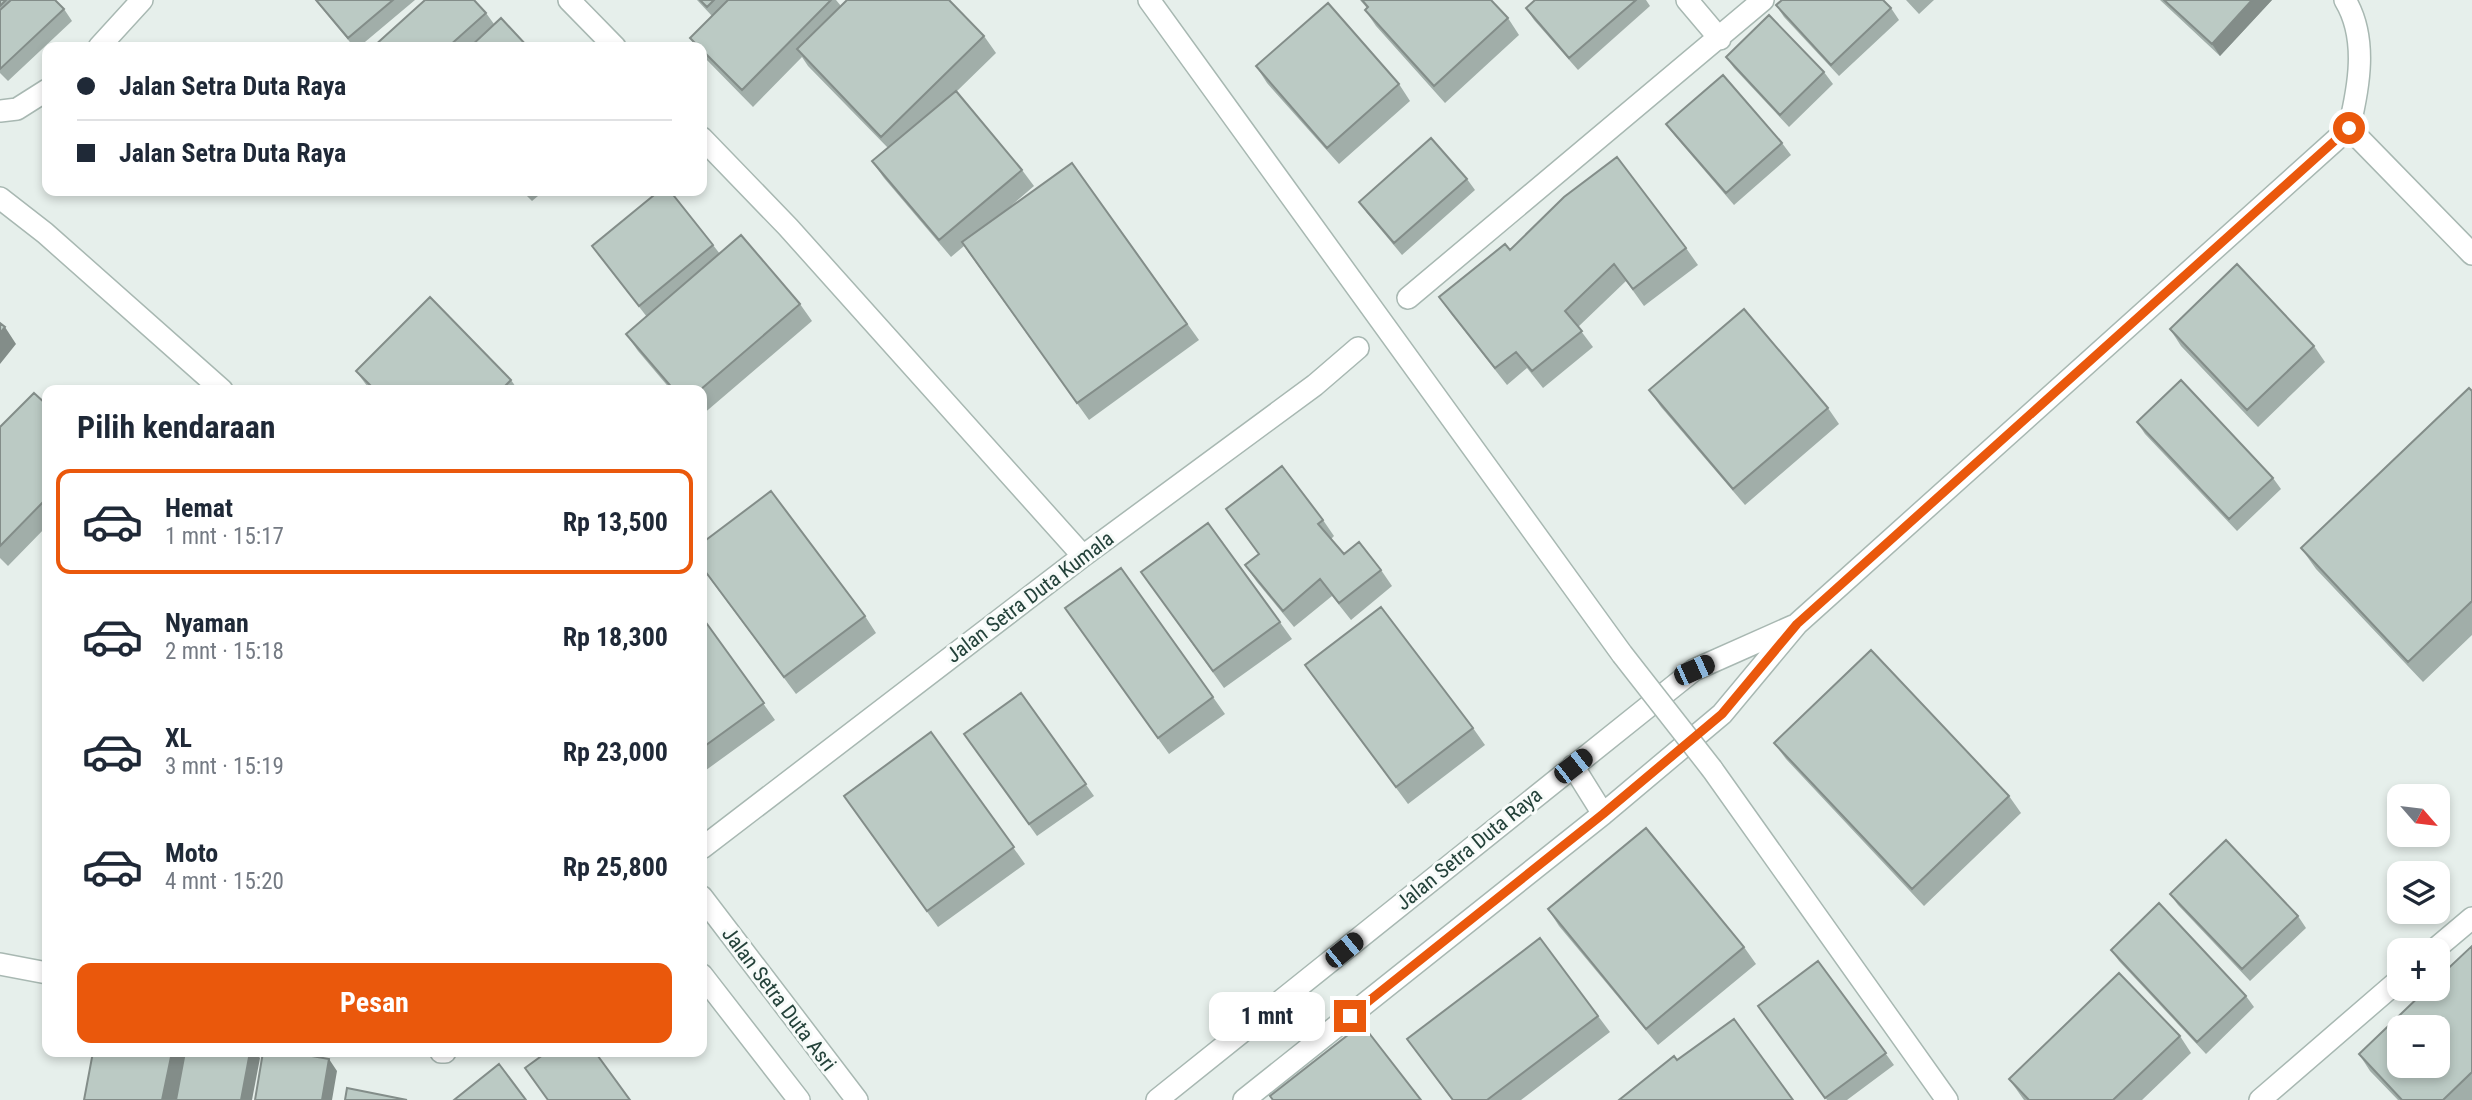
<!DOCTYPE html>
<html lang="id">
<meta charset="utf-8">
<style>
:root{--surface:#fff;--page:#f2f2f3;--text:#1f2937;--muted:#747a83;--line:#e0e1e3;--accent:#ea580c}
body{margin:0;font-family:"Roboto Condensed",sans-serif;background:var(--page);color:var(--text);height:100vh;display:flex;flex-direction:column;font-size:26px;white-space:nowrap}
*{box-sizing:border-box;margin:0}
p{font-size:23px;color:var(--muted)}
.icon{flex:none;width:38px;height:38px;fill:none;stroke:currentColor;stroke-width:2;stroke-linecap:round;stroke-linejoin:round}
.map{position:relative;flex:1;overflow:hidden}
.side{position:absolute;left:42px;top:385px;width:665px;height:672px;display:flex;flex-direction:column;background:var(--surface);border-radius:14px;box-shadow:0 4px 10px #0003}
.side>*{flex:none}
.hud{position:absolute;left:42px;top:42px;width:665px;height:154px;border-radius:14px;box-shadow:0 4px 10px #0003;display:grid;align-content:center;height:154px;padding:0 35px;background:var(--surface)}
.needle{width:46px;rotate:118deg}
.controls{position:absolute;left:2387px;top:784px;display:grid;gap:14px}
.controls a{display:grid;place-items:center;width:63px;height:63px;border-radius:14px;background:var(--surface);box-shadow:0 4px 10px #0003;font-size:35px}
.end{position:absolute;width:32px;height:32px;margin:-16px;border:9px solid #ea580c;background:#fff;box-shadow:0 0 0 4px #fff}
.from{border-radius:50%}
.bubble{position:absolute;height:49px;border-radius:14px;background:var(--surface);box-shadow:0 4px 10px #0003;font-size:23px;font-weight:700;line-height:49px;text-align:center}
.car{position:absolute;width:21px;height:42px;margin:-21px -10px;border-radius:9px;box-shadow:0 0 5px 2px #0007;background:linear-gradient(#222 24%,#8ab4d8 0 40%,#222 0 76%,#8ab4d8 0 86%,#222 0)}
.hud b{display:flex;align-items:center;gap:24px;height:66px;font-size:26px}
.hud b+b{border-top:2px solid var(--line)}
.hud i{width:18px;height:18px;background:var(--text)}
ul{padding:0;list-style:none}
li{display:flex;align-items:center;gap:21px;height:105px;margin:0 14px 10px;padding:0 21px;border:4px solid transparent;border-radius:14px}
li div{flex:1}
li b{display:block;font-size:26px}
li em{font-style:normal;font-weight:700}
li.active{border-color:var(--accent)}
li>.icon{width:63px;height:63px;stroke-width:1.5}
h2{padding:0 35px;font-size:32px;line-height:84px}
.button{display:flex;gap:14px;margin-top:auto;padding:14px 35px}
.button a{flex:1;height:80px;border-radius:14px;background:var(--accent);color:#fff;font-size:28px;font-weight:700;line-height:80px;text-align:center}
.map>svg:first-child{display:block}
</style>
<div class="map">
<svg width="2472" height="1100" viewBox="0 0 2472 1100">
<rect width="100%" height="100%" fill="#e6efeb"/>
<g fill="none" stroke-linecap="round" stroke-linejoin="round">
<g stroke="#a8b8b2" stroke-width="24">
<path id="street" d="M569 0 615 47
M1149 0 1622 654
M1687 0 1720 39
M2345 0C2368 38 2359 87 2349 128
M99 47 142 0
M0 111 17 109 47 90
M2349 128 2472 254
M702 138 788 227 1083 556
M0 198 45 233 222 390
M1408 298 1763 0
M1573 766 1603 814
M1712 769 1947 1100
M702 848 1083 556 1315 385 1358 348
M702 897 857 1100
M2434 950 2472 918
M0 964 47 973
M702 975 799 1100
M441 1052H445
M1157 1100 1694 670 1793 626
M1244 1100 1603 814 1722 714 1797 624 2349 128
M2260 1100 2399 980"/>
</g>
<use href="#street" stroke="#fff" stroke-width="21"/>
<g stroke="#a8b8b2" stroke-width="24" stroke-linecap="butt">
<path id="street-bridge" d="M1622 654 1712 769"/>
</g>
<use href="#street-bridge" stroke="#fff" stroke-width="21"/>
</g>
<path fill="#a1aea9" d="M0 0H55L64 9 72 21 8 81 0 73Z
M315 0H415L359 47H354Z
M697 0H836L841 6 984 36 996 53 956 92 1022 170 1034 186 1004 212 1072 163 1199 340 1089 420 964 246 951 257 884 178 872 161 888 148 808 66 802 57 753 107 702 55V47H696L690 38 712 16Z
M1360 0H1491L1508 18 1519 35 1445 103 1376 26 1365 10 1367 8Z
M1535 0H1646L1650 6 1578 70 1534 20 1526 8Z
M1906 0H1934L1919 14Z
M2160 0H2272L2220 56Z
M1776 5 1891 8 1899 20 1839 76 1784 17Z
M486 13 494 24 469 47H373Z
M1726 57 1824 72 1833 84 1789 127 1734 68Z
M1256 66 1399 84 1410 101 1339 164 1267 83Z
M1666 124 1782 143 1791 155 1734 205 1675 136Z
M1467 179 1475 190 1402 255 1367 213 1359 202Z
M522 191H544L532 201Z
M713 245 720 254 800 304 812 321 702 415V390H671L638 351 626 334 647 317 592 246Z
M1686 248 1698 265 1644 306 1626 281 1578 327 1593 347 1543 388 1527 368 1507 385 1451 314 1439 297 1510 250Z
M2170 329 2314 346 2325 362 2258 427 2181 346Z
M356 371 511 380 518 390H370Z
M1649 390 1828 408 1839 424 1745 505 1661 407Z
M2472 391V635L2423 682 2316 569 2301 548Z
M47 405V526L8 566 0 558V427Z
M2137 422 2273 478 2281 489 2237 531 2145 434Z
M1323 520 1334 536 1331 539 1344 554 1381 570 1392 586 1351 620 1332 596 1294 627 1257 582 1245 565Z
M1208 523 1292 639 1224 688 1141 572Z
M702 543 865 616 876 633 796 694 702 568Z
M1121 568 1225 714 1169 754 1065 608Z
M702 617 775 720 702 773Z
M1305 665 1473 728 1485 745 1408 804Z
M1021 693 1094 796 1037 836 964 734Z
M931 732 1025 864 938 927 844 796Z
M1774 743 2009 796 2021 813 1924 906 1786 759Z
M2170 894 2298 916 2306 928 2250 981 2178 905Z
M1548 909 1744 947 1756 964 1658 1045 1559 926Z
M2472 946V1100H2398L2370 1071 2359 1054Z
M2111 950 2246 996 2254 1007 2206 1054 2119 961Z
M1818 961 1894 1065 1847 1100H1827L1758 1006Z
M1598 1016 1610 1032 1521 1100H1452L1407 1039Z
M2180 1036 2191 1053 2142 1100H2024L2009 1079Z"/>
<path fill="#838d89" d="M2252 0H2272L2220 56 2212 44Z
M5 327 16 344 0 364V333Z
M172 1052H186L177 1100H162Z
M250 1052H255L260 1058 252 1100H241Z
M329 1059 337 1071 332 1100H322Z"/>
<path fill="#bbcac4" stroke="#838d89" stroke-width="2" fill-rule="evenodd" d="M0 0H6L0 6Z
M11 0H55L64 9 0 69V10Z
M316 0H393L348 38Z
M425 0H474L486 13 448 47H373Z
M700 0H714L707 7Z
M728 0H831L742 90 702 50V47H699L690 38Z
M847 0H949L984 36 881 137 797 49Z
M1362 0H1491L1508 18 1434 86 1365 10 1368 7Z
M1535 0H1636L1569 58 1526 8Z
M1782 0H1883L1891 8 1831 65 1776 5Z
M2164 0H2252L2212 44Z
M1328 3 1399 84 1327 148 1256 66Z
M1769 15 1824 72 1780 115 1726 57Z
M501 18 528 47H470Z
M1723 75 1782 143 1726 193 1666 124Z
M956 91 1022 170 939 240 872 161Z
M1431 138 1467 179 1394 243 1359 202Z
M1617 157 1686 248 1633 289 1614 264 1565 311 1582 331 1532 371 1516 352 1495 368 1439 297 1505 244 1510 250 1564 197Z
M1072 163 1187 324 1077 403 962 242Z
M659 191H670L713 245 639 306 592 246Z
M741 235 800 304 700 390H674L626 334Z
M2237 264 2314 346 2247 410 2170 329Z
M430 297 511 380 501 390H375L356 371Z
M1744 309 1828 408 1733 489 1649 390Z
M0 323 5 327 0 333Z
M2181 380 2273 478 2229 519 2137 422Z
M2469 388 2472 391V601L2408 662 2301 548Z
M34 393 47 405V498L0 546V427Z
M1282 466 1323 520 1318 524 1344 554 1359 542 1381 570 1339 603 1320 579 1283 611 1245 565 1259 554 1226 509Z
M771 491 865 616 784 677 702 567V543Z
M1208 523 1280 622 1213 671 1141 572Z
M1121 568 1213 697 1158 738 1065 608Z
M1381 607 1473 728 1396 787 1305 665Z
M702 617 764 703 702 748Z
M1871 650 2009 796 1912 889 1774 743Z
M1021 693 1086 784 1029 824 964 734Z
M931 732 1014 847 927 911 844 796Z
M1646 828 1744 947 1646 1029 1548 909Z
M2226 840 2298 916 2242 969 2170 894Z
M2159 903 2246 996 2197 1042 2111 950Z
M1540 938 1598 1016 1487 1100H1453L1407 1039Z
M2472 946V1072L2443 1100H2402L2359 1054 2427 989H2438V978ZM2399 1027H2438V1066H2399Z
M1818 961 1886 1053 1825 1098 1758 1006Z
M2119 973 2180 1036 2113 1100H2029L2009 1079Z
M1734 1019 1793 1100H1619L1674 1056 1677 1060Z
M1362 1024 1421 1100H1273L1270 1096Z
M93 1052H172L162 1100H84Z
M185 1052H250L241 1100H176Z
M263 1052H289L329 1059 322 1100H255Z
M547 1052H595L630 1100H548L525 1068Z
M499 1064 526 1100H454Z
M347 1088 407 1100H345Z"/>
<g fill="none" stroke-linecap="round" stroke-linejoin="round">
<path stroke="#ea580c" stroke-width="9" d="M1350 1016 1603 814 1722 714 1797 624 2349 128"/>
</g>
<g text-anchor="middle" stroke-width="6" stroke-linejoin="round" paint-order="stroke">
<g font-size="21" fill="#24423a" stroke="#f7fbf9">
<text transform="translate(1030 597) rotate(-37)" y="7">Jalan Setra Duta Kumala</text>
<text transform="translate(1469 849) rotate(-39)" y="7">Jalan Setra Duta Raya</text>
<text transform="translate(779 999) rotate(53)" y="7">Jalan Setra Duta Asri</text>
</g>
</g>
</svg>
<div class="controls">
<a><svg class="needle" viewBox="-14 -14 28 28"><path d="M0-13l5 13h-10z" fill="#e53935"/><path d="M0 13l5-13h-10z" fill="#747a83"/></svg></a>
<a><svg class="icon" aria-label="layers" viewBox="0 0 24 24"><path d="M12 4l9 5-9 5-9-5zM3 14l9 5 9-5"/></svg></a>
<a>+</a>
<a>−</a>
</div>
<i class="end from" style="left:2349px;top:128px"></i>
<i class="end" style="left:1350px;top:1016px"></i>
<div class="bubble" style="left:1209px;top:992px;width:116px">1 mnt</div>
<i class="car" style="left:1694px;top:670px;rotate:66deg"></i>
<i class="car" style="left:1573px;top:766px;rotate:52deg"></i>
<i class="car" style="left:1344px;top:950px;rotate:51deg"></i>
<div class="hud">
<b><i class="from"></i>Jalan Setra Duta Raya</b>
<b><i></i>Jalan Setra Duta Raya</b>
</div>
<section class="side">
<h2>Pilih kendaraan</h2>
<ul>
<li class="active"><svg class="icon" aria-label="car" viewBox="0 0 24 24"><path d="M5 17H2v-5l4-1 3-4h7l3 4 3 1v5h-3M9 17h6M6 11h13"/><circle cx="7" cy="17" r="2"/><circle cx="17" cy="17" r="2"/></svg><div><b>Hemat</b><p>1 mnt · 15:17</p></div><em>Rp 13,500</em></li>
<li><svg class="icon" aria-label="car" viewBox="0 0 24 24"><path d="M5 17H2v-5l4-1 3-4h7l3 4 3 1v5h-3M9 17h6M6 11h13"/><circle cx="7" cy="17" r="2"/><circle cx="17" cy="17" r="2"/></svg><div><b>Nyaman</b><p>2 mnt · 15:18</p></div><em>Rp 18,300</em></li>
<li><svg class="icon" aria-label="car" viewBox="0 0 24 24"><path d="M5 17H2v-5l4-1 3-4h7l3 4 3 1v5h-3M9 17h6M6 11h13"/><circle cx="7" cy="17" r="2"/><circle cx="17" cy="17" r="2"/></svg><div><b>XL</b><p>3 mnt · 15:19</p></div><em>Rp 23,000</em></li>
<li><svg class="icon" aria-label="car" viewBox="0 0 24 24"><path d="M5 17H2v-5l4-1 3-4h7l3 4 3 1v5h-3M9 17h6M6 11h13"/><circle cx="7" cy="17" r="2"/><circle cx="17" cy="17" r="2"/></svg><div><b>Moto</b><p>4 mnt · 15:20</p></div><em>Rp 25,800</em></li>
</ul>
<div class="button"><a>Pesan</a></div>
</section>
</div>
